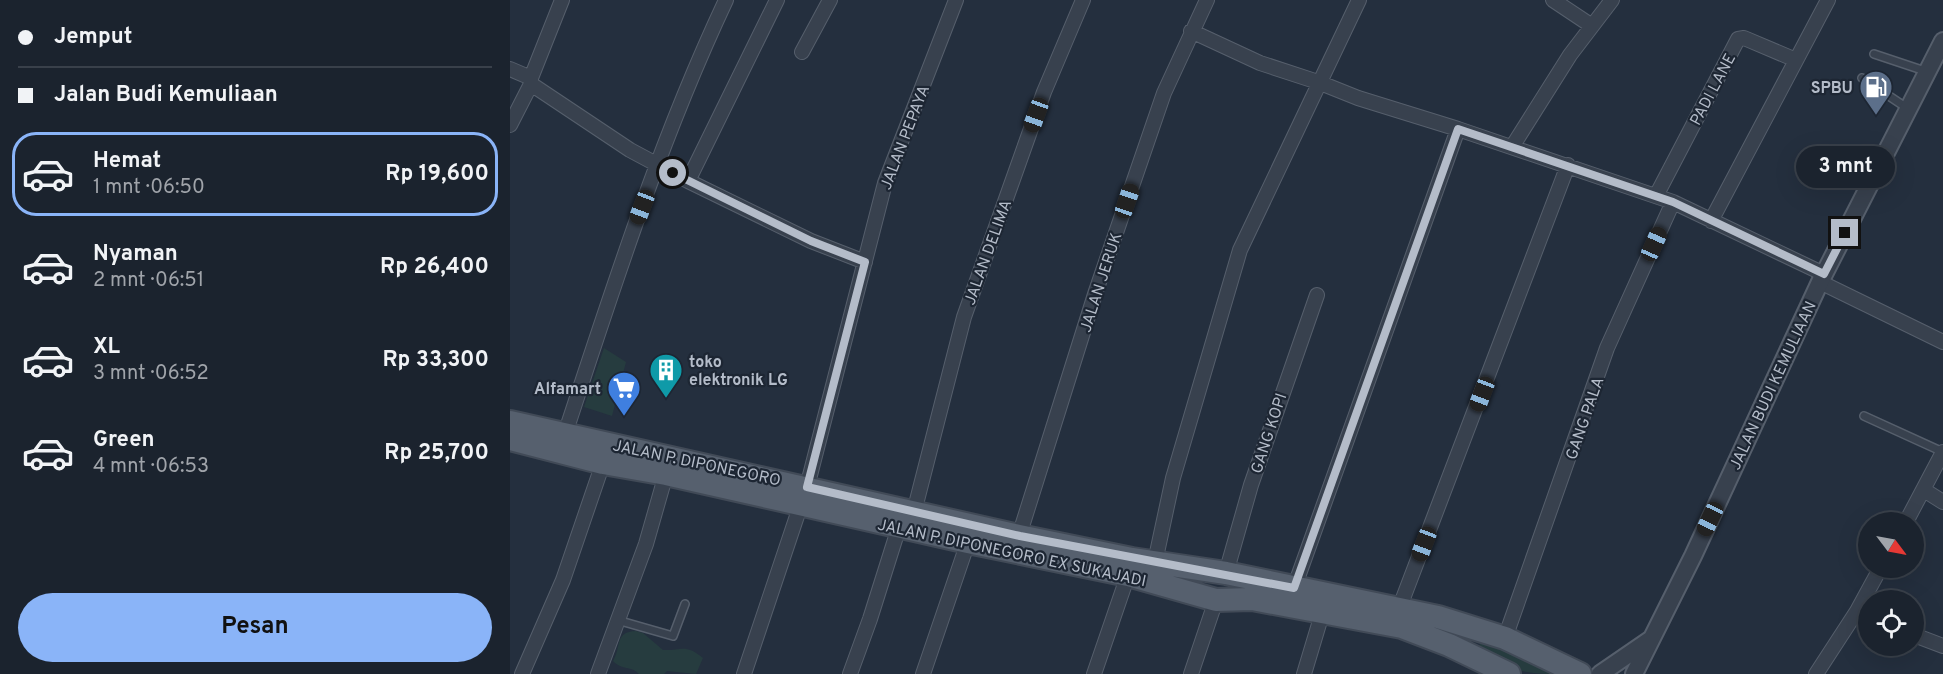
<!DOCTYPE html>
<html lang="id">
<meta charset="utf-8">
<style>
:root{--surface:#1b232e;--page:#242b36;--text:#f1f3f6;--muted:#a0a4aa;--line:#39404a;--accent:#8ab4f8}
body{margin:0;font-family:Overpass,sans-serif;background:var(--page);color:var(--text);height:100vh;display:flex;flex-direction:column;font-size:22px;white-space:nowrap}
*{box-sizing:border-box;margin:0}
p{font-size:20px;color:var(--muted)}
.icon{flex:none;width:33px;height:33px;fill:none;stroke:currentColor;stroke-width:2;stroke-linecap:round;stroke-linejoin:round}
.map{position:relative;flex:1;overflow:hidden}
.details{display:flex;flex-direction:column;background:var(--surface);width:510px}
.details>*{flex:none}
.hud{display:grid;align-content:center;height:132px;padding:0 18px;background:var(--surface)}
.needle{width:39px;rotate:122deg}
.buttons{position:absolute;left:1348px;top:512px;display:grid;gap:12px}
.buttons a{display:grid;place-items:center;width:66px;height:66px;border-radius:50%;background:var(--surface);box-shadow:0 6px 24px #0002,0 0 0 2px var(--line);font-size:30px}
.end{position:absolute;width:27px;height:27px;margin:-14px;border:8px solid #b4bcc9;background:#111;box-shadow:0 0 0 3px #111}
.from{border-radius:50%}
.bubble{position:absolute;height:42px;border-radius:21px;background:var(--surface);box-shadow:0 6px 24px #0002,0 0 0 2px var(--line);font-size:20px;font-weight:700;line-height:42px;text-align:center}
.car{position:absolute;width:18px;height:36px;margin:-18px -9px;border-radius:8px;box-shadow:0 0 4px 2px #0007;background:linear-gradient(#222 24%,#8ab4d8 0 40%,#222 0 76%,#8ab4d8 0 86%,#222 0)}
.hud b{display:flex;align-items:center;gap:21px;height:57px;font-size:22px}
.hud b+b{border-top:2px solid var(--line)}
.hud i{width:15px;height:15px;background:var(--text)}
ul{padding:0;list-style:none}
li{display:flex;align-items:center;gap:18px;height:84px;margin:0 12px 9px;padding:0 6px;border:3px solid transparent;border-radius:24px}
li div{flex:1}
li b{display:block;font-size:22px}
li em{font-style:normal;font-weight:700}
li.current{border-color:var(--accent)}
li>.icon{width:54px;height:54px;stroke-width:1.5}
.button{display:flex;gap:12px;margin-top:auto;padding:12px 18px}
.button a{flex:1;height:69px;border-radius:36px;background:var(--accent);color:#111;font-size:24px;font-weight:700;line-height:69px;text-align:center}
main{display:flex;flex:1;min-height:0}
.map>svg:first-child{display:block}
</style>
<main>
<section class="details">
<div class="hud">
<b><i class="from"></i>Jemput</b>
<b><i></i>Jalan Budi Kemuliaan</b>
</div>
<ul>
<li class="current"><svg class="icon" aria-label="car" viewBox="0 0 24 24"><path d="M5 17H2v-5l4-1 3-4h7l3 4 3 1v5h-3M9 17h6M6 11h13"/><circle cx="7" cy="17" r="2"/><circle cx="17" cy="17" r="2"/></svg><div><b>Hemat</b><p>1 mnt · 06:50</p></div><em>Rp 19,600</em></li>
<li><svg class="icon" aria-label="car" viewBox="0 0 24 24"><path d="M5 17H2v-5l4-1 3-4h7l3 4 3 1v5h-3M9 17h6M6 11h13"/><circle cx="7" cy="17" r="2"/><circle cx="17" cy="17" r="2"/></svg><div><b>Nyaman</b><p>2 mnt · 06:51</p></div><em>Rp 26,400</em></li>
<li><svg class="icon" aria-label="car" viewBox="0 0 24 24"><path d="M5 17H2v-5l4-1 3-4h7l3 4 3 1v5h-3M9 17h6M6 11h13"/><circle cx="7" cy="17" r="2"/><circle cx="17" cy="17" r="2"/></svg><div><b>XL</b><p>3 mnt · 06:52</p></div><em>Rp 33,300</em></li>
<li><svg class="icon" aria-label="car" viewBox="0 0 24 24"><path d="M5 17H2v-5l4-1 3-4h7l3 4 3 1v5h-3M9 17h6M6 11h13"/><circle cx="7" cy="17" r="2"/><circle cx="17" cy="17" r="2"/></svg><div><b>Green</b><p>4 mnt · 06:53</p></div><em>Rp 25,700</em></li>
</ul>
<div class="button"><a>Pesan</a></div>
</section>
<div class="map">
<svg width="1433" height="674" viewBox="0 0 1433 674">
<rect width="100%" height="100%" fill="#242f3e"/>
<path fill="#263c3f" d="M94 348 116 362 102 416 74 407Z
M126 631 133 633 153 650C171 651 175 643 193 658L186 674 157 671 154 674H129C122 666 111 670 103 661 112 646 104 632 126 631Z
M984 641 1060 674C1018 674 1005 674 969 651L970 643Z"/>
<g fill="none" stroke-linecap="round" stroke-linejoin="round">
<g stroke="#565f6c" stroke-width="10">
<path id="service" d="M1364 54 1418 72
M1352 78 1397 108
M1354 416 1433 452
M107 620 163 636 175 604"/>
</g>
<g stroke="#565f6c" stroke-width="16">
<path id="minor" d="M1043 0 1082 26
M681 31 750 63 808 82 848 98 948 129 1163 202 1314 274
M292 52 320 0
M0 69 21 78V84L120 150 178 181 301 241 355 262
M21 78 52 0
M0 125 21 84
M1002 147 1060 55 1102 0
M178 181 267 0
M1146 196 1228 39 1234 38 1286 60
M1201 221 1318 0
M1310 282 1433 342
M55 434C103 288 150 140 216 0
M297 487 375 183 446 0
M1414 490 1433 502
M404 512 454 317 534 92 573 0
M1396 522 1433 452
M509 536 586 291 654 93 697 0
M645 562 663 478 730 250 849 0
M716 573 741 485 807 295
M784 588 948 129
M889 609 1058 165
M1404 635 1433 646
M995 638 1097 348 1163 202
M12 674 53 580 93 463
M88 674 136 544 156 474
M234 674 291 504
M340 674 360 619 389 527
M413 674 458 542
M584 674 618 575
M681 674 706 600
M794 674 812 614
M1306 674 1347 611 1371 567"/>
</g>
<g stroke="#565f6c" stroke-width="20">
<path id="tertiary" d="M1090 674 1141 639
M1124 674 1183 556 1310 282 1433 41"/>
</g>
<g stroke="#414a57" stroke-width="26">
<path id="primary" d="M0 422 509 536 622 559 716 573 928 617 995 638 1070 674
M0 439 93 463 156 474 458 542 618 575 706 600 742 599 892 627 939 645 999 674"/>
</g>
<use href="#service" stroke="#38414e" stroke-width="7"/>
<use href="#minor" stroke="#38414e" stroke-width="14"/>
<use href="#tertiary" stroke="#38414e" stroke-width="16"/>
<use href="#primary" stroke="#56606e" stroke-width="22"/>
</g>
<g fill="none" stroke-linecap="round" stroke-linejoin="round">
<path stroke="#b4bcc9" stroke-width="8" d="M163 173 301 241 355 262 297 487 510 536 784 588 948 129 1163 202 1314 274 1335 233"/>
</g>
<defs>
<g id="fuel-pin" transform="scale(1.725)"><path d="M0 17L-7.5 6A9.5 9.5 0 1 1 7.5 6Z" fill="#5c6f8a" stroke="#1d2633"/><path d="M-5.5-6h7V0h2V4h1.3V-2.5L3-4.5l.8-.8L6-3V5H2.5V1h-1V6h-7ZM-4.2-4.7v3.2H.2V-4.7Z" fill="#fff"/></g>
<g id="building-pin" transform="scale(1.725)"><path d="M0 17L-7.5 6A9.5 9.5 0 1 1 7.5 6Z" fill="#0f9aa8" stroke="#1d2633"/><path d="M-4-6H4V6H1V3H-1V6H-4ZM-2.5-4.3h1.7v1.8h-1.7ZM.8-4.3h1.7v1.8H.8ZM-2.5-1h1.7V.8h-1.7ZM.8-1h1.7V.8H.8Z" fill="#fff"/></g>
<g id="supermarket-pin" transform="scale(1.725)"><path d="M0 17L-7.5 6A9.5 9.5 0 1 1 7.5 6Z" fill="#3f7fe0" stroke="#1d2633"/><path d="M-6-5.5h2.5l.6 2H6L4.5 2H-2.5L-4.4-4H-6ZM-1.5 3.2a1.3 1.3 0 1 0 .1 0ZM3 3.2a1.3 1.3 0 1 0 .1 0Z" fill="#fff"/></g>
</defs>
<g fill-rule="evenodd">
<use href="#fuel-pin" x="1366" y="87"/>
<use href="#building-pin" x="156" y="370"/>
<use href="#supermarket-pin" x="114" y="388"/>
</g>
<g text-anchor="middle" stroke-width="4.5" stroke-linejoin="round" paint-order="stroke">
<g font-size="16" font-weight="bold" fill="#b4bcc9" stroke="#1d2633" text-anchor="end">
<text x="1343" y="93">SPBU</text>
<text x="179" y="367" text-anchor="start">toko<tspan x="179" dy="18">elektronik LG</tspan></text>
<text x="91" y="394">Alfamart</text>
</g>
<g font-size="16" fill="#b4bcc9" stroke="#1d2633">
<text transform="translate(1202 89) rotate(-62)" y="6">PADI LANE</text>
<text transform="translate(394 137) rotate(-69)" y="6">JALAN PEPAYA</text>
<text transform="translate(477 252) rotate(-70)" y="6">JALAN DELIMA</text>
<text transform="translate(590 282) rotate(-72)" y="6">JALAN JERUK</text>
<text transform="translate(1262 385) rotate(-65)" y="6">JALAN BUDI KEMULIAAN</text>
<text transform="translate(1074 418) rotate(-71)" y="6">GANG PALA</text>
<text transform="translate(758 433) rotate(-72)" y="6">GANG KOPI</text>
<text transform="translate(187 462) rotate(12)" y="6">JALAN P. DIPONEGORO</text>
<text transform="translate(502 552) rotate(12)" y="6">JALAN P. DIPONEGORO EX SUKAJADI</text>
</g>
</g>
</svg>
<div class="buttons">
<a><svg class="needle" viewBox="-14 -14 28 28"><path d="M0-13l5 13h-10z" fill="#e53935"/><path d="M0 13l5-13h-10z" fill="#a0a4aa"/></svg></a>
<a><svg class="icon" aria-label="locate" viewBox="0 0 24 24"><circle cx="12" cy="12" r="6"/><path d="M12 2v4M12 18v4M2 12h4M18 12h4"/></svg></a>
</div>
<i class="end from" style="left:163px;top:173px"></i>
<i class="end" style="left:1335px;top:233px"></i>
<div class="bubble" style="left:1286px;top:146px;width:99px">3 mnt</div>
<i class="car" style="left:526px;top:115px;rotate:200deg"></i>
<i class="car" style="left:617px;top:201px;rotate:19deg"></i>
<i class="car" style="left:132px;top:207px;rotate:201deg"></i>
<i class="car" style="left:1144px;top:244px;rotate:24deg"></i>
<i class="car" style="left:972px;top:394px;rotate:201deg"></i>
<i class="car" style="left:1200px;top:519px;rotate:205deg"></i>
<i class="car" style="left:914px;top:544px;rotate:201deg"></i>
</div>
</main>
